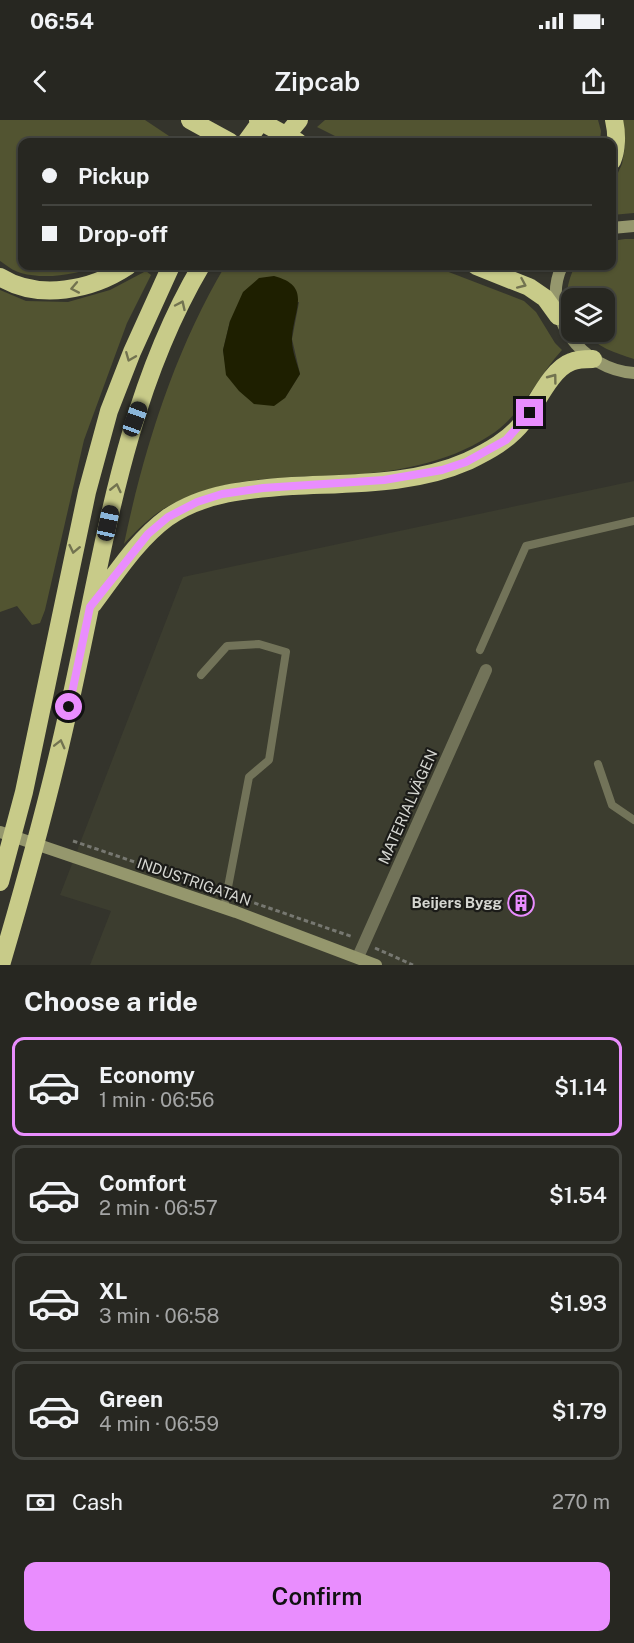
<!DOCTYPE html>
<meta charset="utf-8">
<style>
:root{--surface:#272721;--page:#33332e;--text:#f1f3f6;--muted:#a4a5a5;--line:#43443f;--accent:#e98dfe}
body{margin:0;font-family:"Public Sans",sans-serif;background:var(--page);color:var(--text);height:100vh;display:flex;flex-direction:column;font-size:22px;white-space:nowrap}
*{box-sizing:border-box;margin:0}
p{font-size:20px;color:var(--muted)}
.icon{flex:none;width:33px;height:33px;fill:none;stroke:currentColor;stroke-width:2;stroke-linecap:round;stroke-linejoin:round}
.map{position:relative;height:845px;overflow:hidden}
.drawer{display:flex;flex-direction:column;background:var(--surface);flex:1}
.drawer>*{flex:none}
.top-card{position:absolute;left:18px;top:18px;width:598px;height:132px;border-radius:12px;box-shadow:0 2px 4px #0004,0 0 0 2px var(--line);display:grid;align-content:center;height:132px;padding:0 24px;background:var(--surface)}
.buttons{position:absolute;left:561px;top:168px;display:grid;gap:12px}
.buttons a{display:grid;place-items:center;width:54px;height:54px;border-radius:12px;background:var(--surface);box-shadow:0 2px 4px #0004,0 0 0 2px var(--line);font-size:30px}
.end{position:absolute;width:27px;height:27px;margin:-14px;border:8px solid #e98dfe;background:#111;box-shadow:0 0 0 3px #111}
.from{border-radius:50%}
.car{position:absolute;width:18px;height:36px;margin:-18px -9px;border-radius:8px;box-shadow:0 0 4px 2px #0007;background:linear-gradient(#222 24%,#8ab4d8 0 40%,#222 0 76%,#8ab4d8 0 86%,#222 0)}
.top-card b{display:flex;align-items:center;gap:21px;height:57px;font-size:22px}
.top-card b+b{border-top:2px solid var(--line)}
.top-card i{width:15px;height:15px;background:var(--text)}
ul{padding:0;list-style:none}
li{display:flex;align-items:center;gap:18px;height:99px;margin:0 12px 9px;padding:0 12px;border:3px solid var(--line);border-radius:12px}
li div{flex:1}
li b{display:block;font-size:22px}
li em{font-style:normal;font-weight:600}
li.selected{border-color:var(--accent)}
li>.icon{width:54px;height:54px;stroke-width:1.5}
h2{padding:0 24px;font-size:27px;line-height:72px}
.pay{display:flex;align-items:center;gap:15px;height:66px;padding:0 24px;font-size:22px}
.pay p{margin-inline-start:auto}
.action{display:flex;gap:12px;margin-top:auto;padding:12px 24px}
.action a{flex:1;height:69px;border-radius:12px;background:var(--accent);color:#111;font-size:24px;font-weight:600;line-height:69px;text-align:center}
.status{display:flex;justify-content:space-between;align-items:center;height:42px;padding:0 30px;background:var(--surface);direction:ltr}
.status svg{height:16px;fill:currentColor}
header{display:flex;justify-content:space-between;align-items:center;height:78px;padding:0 24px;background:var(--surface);font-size:27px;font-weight:600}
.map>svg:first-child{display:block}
</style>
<div class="status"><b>06:54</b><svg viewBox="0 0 49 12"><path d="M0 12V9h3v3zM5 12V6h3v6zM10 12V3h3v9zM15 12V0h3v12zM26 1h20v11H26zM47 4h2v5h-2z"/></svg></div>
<header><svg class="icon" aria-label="back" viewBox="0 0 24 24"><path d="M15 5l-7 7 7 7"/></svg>Zipcab<svg class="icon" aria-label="share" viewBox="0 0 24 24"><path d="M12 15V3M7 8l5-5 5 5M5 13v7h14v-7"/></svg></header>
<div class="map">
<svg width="634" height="845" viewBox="0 0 634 845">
<rect width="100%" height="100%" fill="#34342c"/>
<path fill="#3c3d2f" d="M634 361V845H90L111 791 60 775 183 457Z"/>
<path fill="#525431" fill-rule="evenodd" d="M0 0H145L178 22H22V146H101C77 154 46 160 21 153 13 151 6 145 0 141Z
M325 0H598L601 11 600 22H347L317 7Z
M623 0H634V93L612 95V66L622 44 625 27Z
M625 119H634V239C615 233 597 227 584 212H604V178H572L571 195C564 177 567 163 575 146H612V121Z
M225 146H433L524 181 536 192 555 223 562 230C537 257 522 296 489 316 446 344 392 353 342 355 280 358 220 356 165 388 150 397 136 411 124 424 144 328 175 230 225 146ZM299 182 292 219 300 254 285 278 227 255 223 230 230 201Z
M146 151 151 155 127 203 84 320 45 490 40 503 32 505 17 486 0 492V170L26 181 68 182 110 170Z"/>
<path fill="#1e1f00" d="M274 156C312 166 294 189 292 217 291 229 297 243 300 254L285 278 274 286 254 284 239 271 226 255 223 230 230 201 243 172 259 158Z"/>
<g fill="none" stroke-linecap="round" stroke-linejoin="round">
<path stroke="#777871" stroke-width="3" stroke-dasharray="4.5 3" stroke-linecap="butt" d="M73 721 217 770
M240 778 353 817
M375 828 413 845"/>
<path stroke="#727359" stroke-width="8" d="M480 530 526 426 634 401
M201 555 227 526 259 524 286 532 269 640 249 657 224 788
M598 644 612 685 634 700"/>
<path stroke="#727359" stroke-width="12" d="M358 837 486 550"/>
<path stroke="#95976d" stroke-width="12" d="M612 108 634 106
M562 146C539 195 583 250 634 253
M0 712 236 792 376 845"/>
<path stroke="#c8cb89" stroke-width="18" d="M190 0 230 22
M258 0 298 22
M246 22 262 0
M281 22 299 0
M612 41C617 29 617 13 614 0
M476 146 529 167 545 178 558 196
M0 157C39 181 92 170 128 146
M93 484C115 455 137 420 167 398 204 372 250 369 293 366 351 363 414 365 468 341 489 331 509 320 523 302 536 285 551 249 571 242 577 239 586 239 593 239
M0 762 24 672 87 372 109 291 132 232 171 146
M1 845C26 760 50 674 69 587 103 437 122 280 201 146"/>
</g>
<defs><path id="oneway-chevron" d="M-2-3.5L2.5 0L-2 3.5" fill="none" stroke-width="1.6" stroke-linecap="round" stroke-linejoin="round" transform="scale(1.5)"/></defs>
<g stroke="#727350">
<use href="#oneway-chevron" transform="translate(522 164) rotate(24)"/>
<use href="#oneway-chevron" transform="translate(75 168) rotate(169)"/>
<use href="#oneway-chevron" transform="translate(181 185) rotate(-65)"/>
<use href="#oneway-chevron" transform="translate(130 237) rotate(112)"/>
<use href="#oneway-chevron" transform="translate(553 258) rotate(-53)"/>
<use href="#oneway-chevron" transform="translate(116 368) rotate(-77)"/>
<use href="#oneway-chevron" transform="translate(74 429) rotate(102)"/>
<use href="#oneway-chevron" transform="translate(60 624) rotate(-76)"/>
</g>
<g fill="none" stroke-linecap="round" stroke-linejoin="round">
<path stroke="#e98dfe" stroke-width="8" d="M69 587 90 487 148 414 168 397 197 382 222 374 263 368 384 360 442 350 466 342 506 320 530 293"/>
</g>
<defs>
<g id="building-ring" transform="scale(1.35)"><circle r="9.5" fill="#1b1b18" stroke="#e98dfe" stroke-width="1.5"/><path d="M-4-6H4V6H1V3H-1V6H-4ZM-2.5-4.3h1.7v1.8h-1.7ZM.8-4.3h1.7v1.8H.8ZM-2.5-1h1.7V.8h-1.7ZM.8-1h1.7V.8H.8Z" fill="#e98dfe"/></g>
</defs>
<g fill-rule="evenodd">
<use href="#building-ring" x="521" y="783"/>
</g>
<g text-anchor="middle" stroke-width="4.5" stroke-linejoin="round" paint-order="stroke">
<g font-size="15" fill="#d5d6d1" stroke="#1b1b18">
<text transform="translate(408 687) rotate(-66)" y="5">MATERIALVÄGEN</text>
<text transform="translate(194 762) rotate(19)" y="5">INDUSTRIGATAN</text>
</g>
<g font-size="15" font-weight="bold" fill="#d5d6d1" stroke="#1b1b18" text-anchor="end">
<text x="502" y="788">Beijers Bygg</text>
</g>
</g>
</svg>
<div class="buttons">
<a><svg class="icon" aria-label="layers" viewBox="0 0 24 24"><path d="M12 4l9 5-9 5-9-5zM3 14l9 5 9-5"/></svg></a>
</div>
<i class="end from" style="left:69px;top:587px"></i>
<i class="end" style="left:530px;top:293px"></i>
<i class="car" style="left:135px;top:299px;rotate:20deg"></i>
<i class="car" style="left:108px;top:403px;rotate:12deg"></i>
<div class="top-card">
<b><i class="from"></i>Pickup</b>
<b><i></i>Drop-off</b>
</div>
</div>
<section class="drawer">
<h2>Choose a ride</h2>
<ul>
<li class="selected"><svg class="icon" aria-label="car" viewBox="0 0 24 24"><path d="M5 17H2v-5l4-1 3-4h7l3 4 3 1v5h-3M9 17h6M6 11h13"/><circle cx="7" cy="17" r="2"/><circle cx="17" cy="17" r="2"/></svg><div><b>Economy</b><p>1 min · 06:56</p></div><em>$1.14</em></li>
<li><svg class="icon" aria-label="car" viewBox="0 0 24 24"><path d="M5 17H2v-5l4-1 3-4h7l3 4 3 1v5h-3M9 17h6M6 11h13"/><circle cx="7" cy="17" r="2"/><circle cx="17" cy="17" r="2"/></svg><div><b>Comfort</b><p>2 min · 06:57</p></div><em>$1.54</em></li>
<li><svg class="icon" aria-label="car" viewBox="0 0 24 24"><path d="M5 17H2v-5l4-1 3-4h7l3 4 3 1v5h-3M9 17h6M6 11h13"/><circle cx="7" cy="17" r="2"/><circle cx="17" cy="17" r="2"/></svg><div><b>XL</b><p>3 min · 06:58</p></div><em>$1.93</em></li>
<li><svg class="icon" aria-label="car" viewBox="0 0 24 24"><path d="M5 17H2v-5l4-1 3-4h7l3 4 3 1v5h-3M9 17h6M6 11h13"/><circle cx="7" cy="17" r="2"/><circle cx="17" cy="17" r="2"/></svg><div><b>Green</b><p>4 min · 06:59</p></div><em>$1.79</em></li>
</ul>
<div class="pay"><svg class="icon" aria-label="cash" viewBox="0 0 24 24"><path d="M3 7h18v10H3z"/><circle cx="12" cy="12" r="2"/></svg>Cash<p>270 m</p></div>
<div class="action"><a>Confirm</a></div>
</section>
